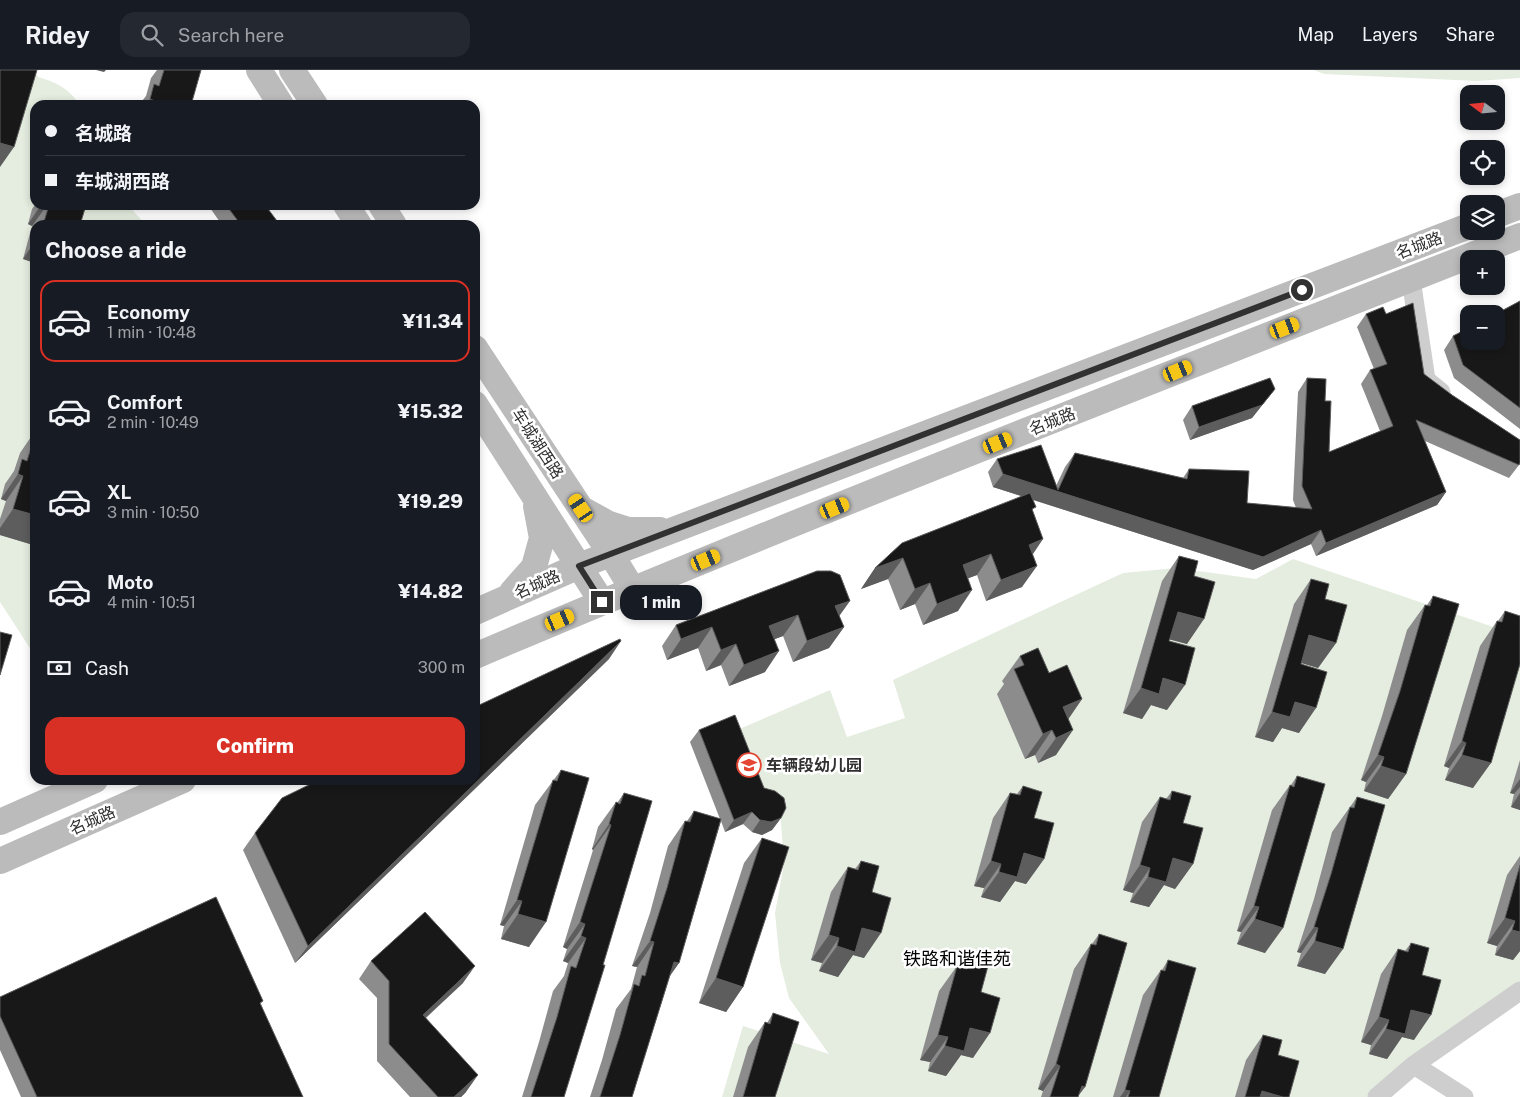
<!DOCTYPE html>
<meta charset="utf-8">
<style>
:root{--surface:#171b24;--page:#242831;--text:#f1f3f6;--muted:#9ea1a6;--line:#363941;--accent:#d93025}
body{margin:0;font-family:"Public Sans","Noto Sans SC",sans-serif;background:var(--page);color:var(--text);height:100vh;display:flex;flex-direction:column;font-size:19px;white-space:nowrap}
*{box-sizing:border-box;margin:0}
p{font-size:16px;color:var(--muted)}
.icon{flex:none;width:28px;height:28px;fill:none;stroke:currentColor;stroke-width:2;stroke-linecap:round;stroke-linejoin:round}
.map{position:relative;flex:1;overflow:hidden}
.sheet{position:absolute;left:30px;top:150px;width:450px;height:565px;display:flex;flex-direction:column;background:var(--surface);border-radius:15px;box-shadow:0 2px 8px #0003}
.sheet>*{flex:none}
.guide{position:absolute;left:30px;top:30px;width:450px;height:110px;border-radius:15px;box-shadow:0 2px 8px #0003;display:grid;align-content:center;height:110px;padding:0 15px;background:var(--surface)}
.needle{width:32px;rotate:286deg}
.tools{position:absolute;left:1460px;top:15px;display:grid;gap:10px}
.tools a{display:grid;place-items:center;width:45px;height:45px;border-radius:10px;background:var(--surface);box-shadow:0 2px 8px #0003;font-size:25px}
.end{position:absolute;width:22px;height:22px;margin:-11px;border:6px solid #313131;background:#fff;box-shadow:0 0 0 2px #fff}
.from{border-radius:50%}
.bubble{position:absolute;height:35px;border-radius:15px;background:var(--surface);box-shadow:0 2px 8px #0003;font-size:16px;font-weight:800;line-height:35px;text-align:center}
.car{position:absolute;width:15px;height:30px;margin:-15px -8px;border-radius:6px;box-shadow:0 0 4px 1px #0007;background:linear-gradient(#f5c518 24%,#345 0 40%,#f5c518 0 76%,#345 0 86%,#f5c518 0)}
.guide b{display:flex;align-items:center;gap:18px;height:48px;font-size:19px}
.guide b+b{border-top:1px solid var(--line)}
.guide i{width:12px;height:12px;background:var(--text)}
ul{padding:0;list-style:none}
li{display:flex;align-items:center;gap:15px;height:82px;margin:0 10px 8px;padding:0 5px;border:2px solid transparent;border-radius:15px}
li div{flex:1}
li b{display:block;font-size:19px}
li em{font-style:normal;font-weight:800}
li.current{border-color:var(--accent)}
li>.icon{width:45px;height:45px;stroke-width:1.5}
h2{padding:0 15px;font-size:22px;line-height:60px}
.pay{display:flex;align-items:center;gap:12px;height:55px;padding:0 15px;font-size:19px}
.pay p{margin-inline-start:auto}
.primary-button{display:flex;gap:10px;margin-top:auto;padding:10px 15px}
.primary-button a{flex:1;height:58px;border-radius:15px;background:var(--accent);color:#fff;font-size:20px;font-weight:800;line-height:58px;text-align:center}
header{display:flex;align-items:center;gap:30px;box-sizing:border-box;height:70px;padding:0 25px;background:var(--surface);border-bottom:1px solid var(--line)}
header strong{font-size:24px}
nav{display:flex;gap:28px;margin-inline-start:auto;font-size:18px}
.search{width:350px;height:45px;background:var(--page);display:flex;align-items:center;gap:12px;box-sizing:border-box;padding:0 18px;border-radius:15px;color:var(--muted);font-size:19px}
.map>svg:first-child{display:block}
</style>
<header>
<strong>Ridey</strong>
<div class="search"><svg class="icon" aria-label="search" viewBox="0 0 24 24"><circle cx="10" cy="10" r="6"/><path d="M15 15l6 6"/></svg>Search here</div>
<nav><a>Map</a><a>Layers</a><a>Share</a></nav>
</header>
<div class="map">
<svg width="1520" height="1027" viewBox="0 0 1520 1027">
<rect width="100%" height="100%" fill="#fff"/>
<path fill="#e4eddf" d="M0 0H34L38 7C58 13 68 18 80 35H35V135H128L146 155H35V586L0 532Z
M1314 0H1520V8L1477 11 1324 4Z
M1293 489 1520 566V911L1416 985 1367 1027H722L743 956 829 984 789 928 780 893 775 843 784 794 780 739 764 726 737 660 830 620 847 667 905 648 893 610 1123 503 1176 498 1256 509Z"/>
<g fill="none" stroke-linecap="round" stroke-linejoin="round">
<path stroke="#cecece" stroke-width="19" d="M1411 209 1426 310 1441 322
M1377 1027 1414 995
M1464 1027 1414 995 1520 921"/>
<path stroke="#bbb" stroke-width="26" d="M259 0 281 35
M292 0 315 35
M346 135 359 155
M381 135 394 155
M1496 145 1520 136
M475 278 611 484 633 520
M475 334 602 532
M582 439 609 454 628 460H660
M512 522 534 497 542 468 536 436
M475 542 579 496 1469 156
M475 586C820 439 1171 304 1520 166
M0 752 95 710
M0 791 183 710"/>
</g>
<path fill="#8c8c8c" d="M157 0H201L191 35H139L146 26 151 8Z
M35 135H86L80 155H35V193L23 189 32 156 28 154 32 139Z
M208 135H265L280 155H222Z
M1520 231V359L1454 308 1444 280 1453 266Z
M1366 244H1386L1424 304 1519 395 1509 408 1425 371 1446 422 1437 435 1316 486 1311 474 1253 500 1033 430V485L1022 517 986 531 977 505 968 508 958 541 923 555 915 534 900 540 888 509 861 519 875 498 1021 426 993 417 988 402 997 389 1056 416 1065 397 1075 383 1183 408 1189 399 1247 433 1296 438 1293 430 1298 322 1307 308 1325 331 1329 382 1380 361 1361 314 1370 300 1374 299 1357 257Z
M1275 319 1252 348 1190 370 1183 350 1192 336Z
M35 361V467L30 474 0 465V449L6 431 1 429 5 414 14 401 20 383Z
M1179 486 1194 506 1187 574 1170 569 1169 571 1167 640 1151 635 1142 649 1123 643 1162 511Z
M817 501 839 546 844 557 829 578 793 592 783 566 774 569 765 602 729 616 721 595 706 601 698 578 667 590 662 576 676 555Z
M1311 509 1325 529 1336 573 1318 598 1301 593 1299 663 1282 658 1273 672 1255 667 1294 534Z
M1433 526 1406 704 1388 729 1364 721 1366 712 1361 710 1382 646 1407 560 1425 535H1427Z
M1505 541 1473 718 1445 710 1449 698 1444 696 1480 576 1497 551H1498Z
M1020 586 1049 603 1082 629 1068 649 1056 685 1038 693 1035 685 1025 689 997 624 1004 614 1002 611Z
M609 589 295 893 243 780 255 763Z
M699 660 764 718 781 748 772 760 762 765 752 762 743 754 725 762 721 751 679 893 670 906 632 1027H590L602 990 616 939 631 919 637 897 632 896 650 843 668 776 685 751H687L694 741 720 749 690 672Z
M1520 690V740L1511 737 1514 724 1510 723Z
M561 700 529 877 501 869 504 856 500 855 535 735Z
M1297 706 1265 883 1237 874 1241 862 1237 861 1272 740 1290 715H1291Z
M1023 716 1034 748 1044 789 1026 814 1015 811 1000 832 981 827 984 818 974 816 993 748 1010 723 1017 724Z
M1172 721 1193 794 1175 819 1164 815 1149 837 1130 832 1133 823 1123 820 1142 752 1160 727 1166 729Z
M624 723 564 1027H522L539 972 553 921 564 906 568 893 563 891 567 879 563 877 593 780 592 779 598 757 616 732 617 733Z
M1357 727 1325 904 1297 896 1301 883 1297 882 1314 829 1332 762 1350 737Z
M762 768 743 917 726 942 699 933 744 793Z
M1520 786V881L1513 890 1495 885 1497 876 1487 873 1507 805Z
M861 791 872 822 864 888 853 885 838 907 819 901 822 893 811 890 831 822 848 797 855 799Z
M1099 864 1085 1017 1079 1025 1078 1027H1041L1043 1021 1038 1019 1074 899 1091 874H1092Z
M1411 873 1422 905 1414 970 1402 967 1387 989 1369 984 1371 975 1361 972 1381 904 1398 879 1405 881Z
M970 890 981 922 973 988 961 985 946 1006 928 1001 930 992 920 990 939 921 957 896 964 898Z
M1168 890 1159 1027H1113L1143 925 1161 900H1162Z
M371 891 463 913 426 948 466 1022 461 1027H410L377 991V928L359 909Z
M0 927 261 935 303 1027H21L0 980Z
M773 943 775 1027H733L748 977 765 952 767 953Z
M1263 965 1278 985 1289 1027H1235L1246 990Z"/>
<path fill="#5d5d5d" d="M96 0H106L104 2Z
M150 29 155 31 152 35H146Z
M0 73 14 77 0 97Z
M41 135H47L32 156 28 154Z
M35 171V193L23 189Z
M1275 319 1252 348 1190 370 1199 357Z
M18 404 23 406 6 431 1 429Z
M1003 404 1263 487 1321 460 1311 474 1253 500 993 417Z
M1446 422 1437 435 1316 486 1326 473Z
M13 439 35 445V467L30 474 0 465V458Z
M1043 469 1029 490V475Z
M991 484 977 505 948 516 963 495Z
M903 488 888 509 861 519 875 498Z
M1037 496 1022 517 986 531 1001 510Z
M930 513 915 534 900 540 915 519Z
M972 520 958 541 923 555 937 534Z
M850 531 835 552V536Z
M1178 542 1204 549 1187 574 1160 567Z
M798 545 783 566 755 577 769 556Z
M712 557 698 578 667 590 681 569Z
M844 557 829 578 793 592 807 571Z
M1309 565 1336 573 1318 598 1292 590Z
M621 571 609 589 295 893 308 876Z
M736 574 721 595 706 601 721 580Z
M779 581 765 602 729 616 744 595Z
M1163 608 1185 615 1167 640 1151 635 1142 649 1123 643 1141 618Z
M1082 629 1065 654 1063 637Z
M1295 632 1316 638 1299 663 1282 658 1273 672 1255 667 1272 642Z
M1052 660 1035 685 1025 689 1043 664Z
M1073 660 1056 685 1038 693 1056 668Z
M1462 671 1466 673 1449 698 1444 696Z
M1378 685 1384 687 1366 712 1361 710Z
M1462 685 1491 693 1473 718 1445 710Z
M1381 696 1406 704 1388 729 1364 721Z
M1520 709V717L1514 724 1510 723Z
M1520 723V740L1511 737Z
M752 742 743 754 725 762 734 750Z
M781 748 772 760 762 765 752 762 760 750Z
M609 754 611 755 593 780 592 779Z
M1024 783 1044 789 1026 814 1015 811 1000 832 981 827 999 802Z
M1173 788 1193 794 1175 819 1164 815 1149 837 1130 832 1148 807Z
M991 791 1001 794 984 818 974 816Z
M1140 795 1150 798 1133 823 1123 820Z
M517 830 522 831 504 856 500 855Z
M1254 836 1259 837 1241 862 1237 861Z
M518 844 546 852 529 877 501 869Z
M1505 848 1515 851 1497 876 1487 873Z
M1255 849 1283 858 1265 883 1237 874Z
M580 852 585 854 567 879 563 877Z
M1314 857 1318 858 1301 883 1297 882Z
M862 858 881 863 864 888 853 885 838 907 819 901 837 876Z
M1512 860 1520 862V881L1513 890 1495 885Z
M829 865 839 868 822 893 811 890Z
M581 866 586 868 568 893 563 891Z
M650 871 654 872 637 897 632 896Z
M1315 871 1343 879 1325 904 1297 896Z
M674 892 679 893 661 918Z
M475 896 463 913 410 962 423 945Z
M716 908 743 917 726 942 699 933Z
M1411 940 1431 945 1414 970 1402 967 1387 989 1369 984 1386 959Z
M1379 947 1389 950 1371 975 1361 972Z
M970 958 990 963 973 988 961 985 946 1006 928 1001 945 976Z
M938 965 948 967 930 992 920 990Z
M1056 994 1060 996 1043 1021 1038 1019Z
M478 1005 466 1022 461 1027H454Z
M1082 1016 1085 1017 1077 1027Z
M1125 1020 1130 1021 1126 1027H1120Z
M1262 1021 1283 1027H1257Z"/>
<path fill="#181818" stroke="#5d5d5d" d="M0 0H37L14 77 0 73Z
M164 0H201L191 35H153L155 31 150 29 154 14 159 16Z
M49 135H86L80 155H43Z
M226 135H265L280 155H241Z
M1520 231V338L1463 295 1453 266 1469 258V271H1496V244Z
M1413 233 1424 304 1452 325 1520 370V393L1519 395 1416 350 1446 422 1326 473 1321 460 1263 487 1003 404 997 389 1041 375 1058 420 1075 383 1187 409 1189 399 1249 401 1247 433 1312 439 1302 416 1307 308 1326 309 1325 331H1331L1329 382 1393 356 1370 300 1387 294 1366 244 1383 237 1386 244Z
M1270 308 1275 319 1262 335 1199 357 1192 336Z
M35 365V445L13 439 23 406 18 404 22 389 27 391Z
M1030 423 1036 437 1032 439 1043 469 1029 475 1037 496 1001 510 991 484 963 495 972 520 937 534 930 513 915 519 903 488 875 498 902 473Z
M1179 486 1198 491 1194 506 1215 512 1204 549 1178 542 1169 571 1195 578 1185 615 1163 608 1159 624 1141 618Z
M817 501H831L840 505 850 531 835 536 844 557 807 571 798 545 769 556 779 581 744 595 736 574 721 580 712 557 681 569 676 555Z
M1311 509 1329 514 1325 529 1347 535 1336 573 1309 565 1301 594 1327 602 1316 638 1295 632 1290 647 1272 642Z
M1433 526 1459 534 1406 704 1381 696 1384 687 1378 685 1400 621 1425 535 1430 536Z
M1505 541 1520 546V594L1491 693 1462 685 1466 673 1462 671 1497 551 1502 552Z
M0 562 12 565 0 605Z
M620 569 621 571 308 876 255 763 282 728 319 710H475V637Z
M1038 578 1049 603 1067 595 1082 629 1063 637 1073 660 1056 668 1052 660 1043 664 1014 599 1024 595 1020 586Z
M735 645 764 718 775 721 784 728 786 738 781 748 771 752 760 750 752 742 734 750 699 660Z
M561 700 589 708 546 852 518 844 522 831 517 830 553 710 557 711Z
M1297 706 1325 714 1283 858 1255 849 1259 837 1254 836 1290 715 1294 717Z
M1023 716 1042 722 1034 748 1054 753 1044 789 1024 783 1017 807 999 802 1001 794 991 791 1010 723 1020 725Z
M1172 721 1191 726 1183 753 1203 758 1193 794 1173 788 1166 812 1148 807 1150 798 1140 795 1160 727 1170 730Z
M624 723 652 731 603 895H605L564 1027H531L557 947 571 896 576 898 586 868 581 866 585 854 580 852 611 755 609 754 616 732 620 734Z
M1357 727 1385 735 1343 879 1315 871 1318 858 1314 857 1331 804 1350 737 1354 738Z
M694 741 721 749 679 893 674 892 632 1027H600L620 965 634 914 639 916 642 905 645 906 654 872 650 871 667 818 685 751 690 752Z
M762 768 789 777 743 917 716 908Z
M861 791 879 796 872 822 891 828 881 863 862 858 855 882 837 876 839 868 829 865 848 797 858 800Z
M1520 795V862L1512 860 1515 851 1505 848Z
M216 827 263 931 260 933 303 1027H37L0 946V927Z
M425 842 475 896 423 945 478 1005 454 1027H438L389 974V911L371 891Z
M1099 864 1127 873 1085 1017 1082 1016 1078 1027H1050L1060 996 1056 994 1091 874 1096 875Z
M1411 873 1429 878 1422 905 1441 910 1431 945 1411 940 1405 964 1386 959 1389 950 1379 947 1398 879 1408 882Z
M970 890 988 896 981 922 1000 928 990 963 970 958 964 981 945 976 948 967 938 965 957 896 967 899Z
M1168 890 1196 898 1159 1027H1128L1130 1021 1125 1020 1161 900 1165 901Z
M773 943 799 952 775 1027H743L765 952 770 954Z
M1263 965 1282 970 1278 985 1299 991 1289 1027H1283L1262 1021 1260 1027H1245Z"/>
<g fill="none" stroke-linecap="round" stroke-linejoin="round">
<path stroke="#313131" stroke-width="6" d="M602 532 579 496 1302 220"/>
</g>
<defs>
<g id="school-ring" transform="scale(1.25)"><circle r="9.5" fill="#fff" stroke="#e54735" stroke-width="1.5"/><path d="M0-5L7-2L0 1L-7-2ZM-4 1L0 2.5L4 1V4Q0 6-4 4Z" fill="#e54735"/></g>
</defs>
<g fill-rule="evenodd">
<use href="#school-ring" x="749" y="695"/>
</g>
<g text-anchor="middle" stroke-width="5" stroke-linejoin="round" paint-order="stroke">
<g font-size="16" fill="#313131" stroke="#fff">
<text transform="translate(1419 175) rotate(-21)" y="6">名城路</text>
<text transform="translate(1052 351) rotate(-22)" y="6">名城路</text>
<text transform="translate(538 373) rotate(57)" y="6">车城湖西路</text>
<text transform="translate(537 514) rotate(-24)" y="6">名城路</text>
<text transform="translate(92 750) rotate(-24)" y="6">名城路</text>
</g>
<g font-size="16" font-weight="bold" fill="#313131" stroke="#fff" text-anchor="start">
<text x="766" y="701">车辆段幼儿园</text>
</g>
<g font-size="18" fill="#000" stroke="#fff">
<text x="957" y="895">铁路和谐佳苑</text>
</g>
</g>
</svg>
<div class="tools">
<a><svg class="needle" viewBox="-14 -14 28 28"><path d="M0-13l5 13h-10z" fill="#e53935"/><path d="M0 13l5-13h-10z" fill="#9ea1a6"/></svg></a>
<a><svg class="icon" aria-label="locate" viewBox="0 0 24 24"><circle cx="12" cy="12" r="6"/><path d="M12 2v4M12 18v4M2 12h4M18 12h4"/></svg></a>
<a><svg class="icon" aria-label="layers" viewBox="0 0 24 24"><path d="M12 4l9 5-9 5-9-5zM3 14l9 5 9-5"/></svg></a>
<a>+</a>
<a>−</a>
</div>
<i class="end from" style="left:1302px;top:220px"></i>
<i class="end" style="left:602px;top:532px"></i>
<div class="bubble" style="left:620px;top:515px;width:82px">1 min</div>
<i class="car" style="left:1285px;top:258px;rotate:69deg"></i>
<i class="car" style="left:1178px;top:301px;rotate:68deg"></i>
<i class="car" style="left:998px;top:373px;rotate:68deg"></i>
<i class="car" style="left:581px;top:438px;rotate:326deg"></i>
<i class="car" style="left:835px;top:438px;rotate:68deg"></i>
<i class="car" style="left:706px;top:490px;rotate:68deg"></i>
<i class="car" style="left:560px;top:550px;rotate:67deg"></i>
<div class="guide">
<b><i class="from"></i>名城路</b>
<b><i></i>车城湖西路</b>
</div>
<section class="sheet">
<h2>Choose a ride</h2>
<ul>
<li class="current"><svg class="icon" aria-label="car" viewBox="0 0 24 24"><path d="M5 17H2v-5l4-1 3-4h7l3 4 3 1v5h-3M9 17h6M6 11h13"/><circle cx="7" cy="17" r="2"/><circle cx="17" cy="17" r="2"/></svg><div><b>Economy</b><p>1 min · 10:48</p></div><em>¥11.34</em></li>
<li><svg class="icon" aria-label="car" viewBox="0 0 24 24"><path d="M5 17H2v-5l4-1 3-4h7l3 4 3 1v5h-3M9 17h6M6 11h13"/><circle cx="7" cy="17" r="2"/><circle cx="17" cy="17" r="2"/></svg><div><b>Comfort</b><p>2 min · 10:49</p></div><em>¥15.32</em></li>
<li><svg class="icon" aria-label="car" viewBox="0 0 24 24"><path d="M5 17H2v-5l4-1 3-4h7l3 4 3 1v5h-3M9 17h6M6 11h13"/><circle cx="7" cy="17" r="2"/><circle cx="17" cy="17" r="2"/></svg><div><b>XL</b><p>3 min · 10:50</p></div><em>¥19.29</em></li>
<li><svg class="icon" aria-label="car" viewBox="0 0 24 24"><path d="M5 17H2v-5l4-1 3-4h7l3 4 3 1v5h-3M9 17h6M6 11h13"/><circle cx="7" cy="17" r="2"/><circle cx="17" cy="17" r="2"/></svg><div><b>Moto</b><p>4 min · 10:51</p></div><em>¥14.82</em></li>
</ul>
<div class="pay"><svg class="icon" aria-label="cash" viewBox="0 0 24 24"><path d="M3 7h18v10H3z"/><circle cx="12" cy="12" r="2"/></svg>Cash<p>300 m</p></div>
<div class="primary-button"><a>Confirm</a></div>
</section>
</div>
